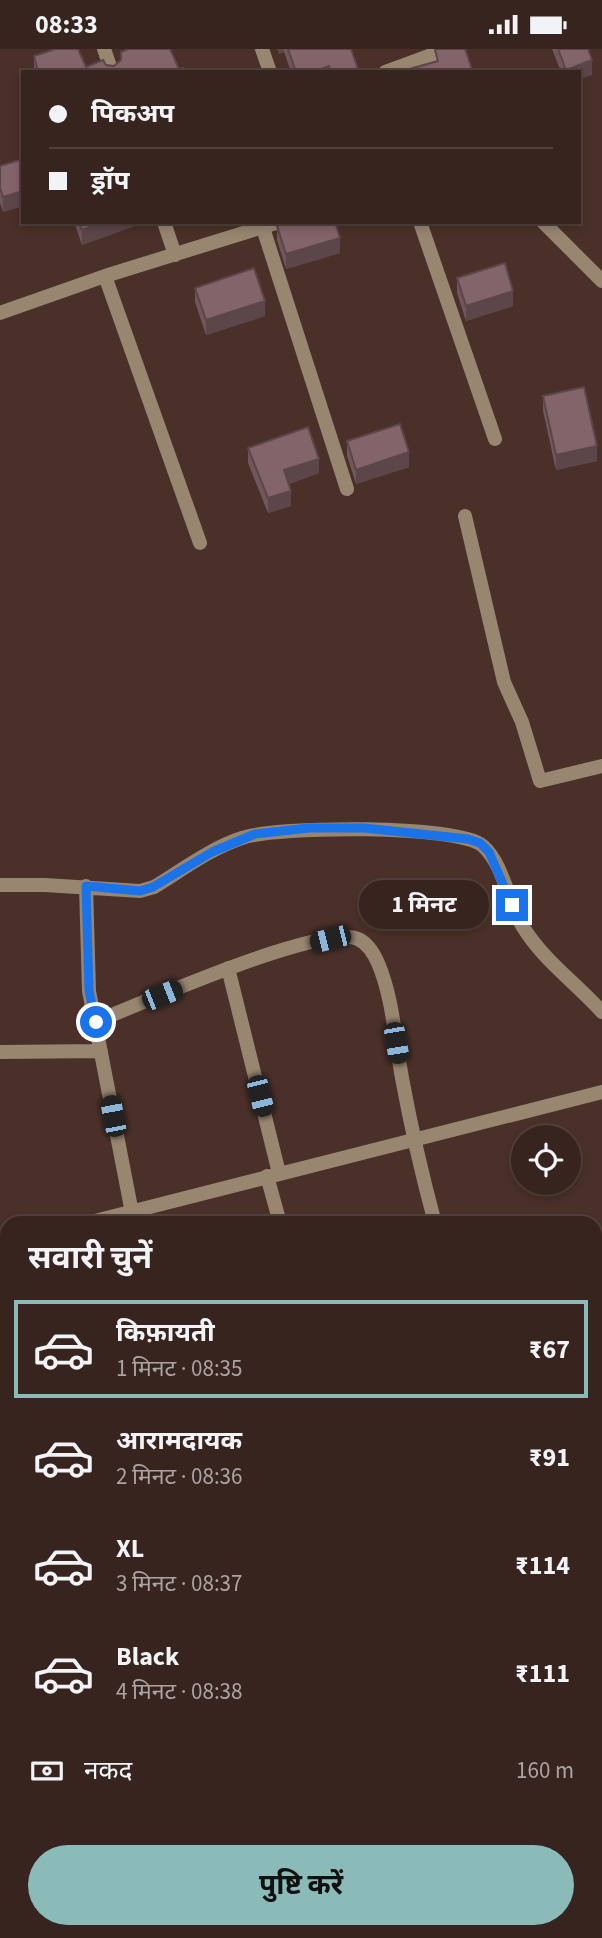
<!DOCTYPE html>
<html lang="hi">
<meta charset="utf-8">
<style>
:root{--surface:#38241e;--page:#3f2c27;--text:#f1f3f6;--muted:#aba4a4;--line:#52413c;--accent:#8bbbb9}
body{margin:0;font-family:"Source Sans 3","Noto Sans Devanagari",sans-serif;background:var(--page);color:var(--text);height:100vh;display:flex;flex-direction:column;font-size:26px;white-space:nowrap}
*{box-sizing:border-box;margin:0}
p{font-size:23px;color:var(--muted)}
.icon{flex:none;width:38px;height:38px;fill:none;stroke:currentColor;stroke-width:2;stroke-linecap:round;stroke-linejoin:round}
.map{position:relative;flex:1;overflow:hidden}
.details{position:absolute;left:0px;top:1167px;width:602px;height:723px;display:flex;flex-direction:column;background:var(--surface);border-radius:21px 21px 0 0;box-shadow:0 4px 10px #0003,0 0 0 2px var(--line)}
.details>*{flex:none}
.hud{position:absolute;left:21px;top:21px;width:560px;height:154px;border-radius:0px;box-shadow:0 4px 10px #0003,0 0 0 2px var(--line);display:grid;align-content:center;height:154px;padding:0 28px;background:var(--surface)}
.controls{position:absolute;left:511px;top:1076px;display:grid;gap:14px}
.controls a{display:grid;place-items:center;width:70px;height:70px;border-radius:50%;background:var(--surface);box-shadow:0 4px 10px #0003,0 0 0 2px var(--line);font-size:35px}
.end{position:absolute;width:32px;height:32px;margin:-16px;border:9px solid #1a73e8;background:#fff;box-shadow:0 0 0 4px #fff}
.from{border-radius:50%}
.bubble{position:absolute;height:49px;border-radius:24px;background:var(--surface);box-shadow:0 4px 10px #0003,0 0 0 2px var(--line);font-size:23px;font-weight:700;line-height:49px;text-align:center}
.car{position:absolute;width:21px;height:42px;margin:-21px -10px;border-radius:9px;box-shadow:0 0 5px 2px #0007;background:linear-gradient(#222 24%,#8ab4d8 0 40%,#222 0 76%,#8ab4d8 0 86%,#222 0)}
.hud b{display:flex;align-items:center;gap:24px;height:66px;font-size:26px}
.hud b+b{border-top:2px solid var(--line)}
.hud i{width:18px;height:18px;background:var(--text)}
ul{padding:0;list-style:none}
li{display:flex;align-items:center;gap:21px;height:98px;margin:0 14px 10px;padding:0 14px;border:4px solid transparent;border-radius:0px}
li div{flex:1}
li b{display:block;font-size:26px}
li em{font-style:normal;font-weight:700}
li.selected{border-color:var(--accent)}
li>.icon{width:63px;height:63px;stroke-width:1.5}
h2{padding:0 28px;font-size:32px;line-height:84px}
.pay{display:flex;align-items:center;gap:18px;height:77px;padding:0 28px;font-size:26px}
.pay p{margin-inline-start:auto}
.button{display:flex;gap:14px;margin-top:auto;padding:14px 28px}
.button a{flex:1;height:80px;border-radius:42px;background:var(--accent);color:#111;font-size:28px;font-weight:700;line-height:80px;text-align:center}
.status{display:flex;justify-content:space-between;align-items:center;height:49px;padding:0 35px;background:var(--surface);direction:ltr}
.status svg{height:19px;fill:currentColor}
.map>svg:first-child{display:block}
</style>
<div class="status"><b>08:33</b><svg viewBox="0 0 49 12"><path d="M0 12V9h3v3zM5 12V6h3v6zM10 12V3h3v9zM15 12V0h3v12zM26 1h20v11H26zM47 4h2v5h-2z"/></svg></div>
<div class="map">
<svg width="602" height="1889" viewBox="0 0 602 1889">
<rect width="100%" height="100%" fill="#4a3028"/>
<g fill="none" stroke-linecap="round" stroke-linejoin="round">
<path stroke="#988671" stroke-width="14" d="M104 0 112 23
M262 0 270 23
M385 23 448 0
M164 173 175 206
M420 173 495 390
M543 173 602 232
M263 179 347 440
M105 227 200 494
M0 264 105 227 279 173
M465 467 504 633 522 673 540 732 602 717
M0 836H45L140 842 154 838C182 821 211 799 242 789 277 777 457 775 483 797 504 816 508 854 523 878 544 912 576 934 602 963
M86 837 89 942 134 1174
M228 919 279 1124
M95 973C138 956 322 874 358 890 367 894 374 905 378 914 393 949 395 991 402 1029 411 1078 422 1126 435 1174
M0 1003 101 1002
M267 1127 280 1174
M87 1174 602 1043
M0 1197 7 1195
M595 1227V1226
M0 1256 7 1284
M595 1388 602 1386
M595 1533 602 1526
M0 1842 7 1839
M222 1883 236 1889
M525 1883 528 1889"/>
</g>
<path fill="#71565b" d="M278 0H351L359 23H291L284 3 279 5Z
M552 0H588L592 26 579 23H561Z
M121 3 179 20 185 23H34V7L86 18 106 16 114 17 121 11Z
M23 110V157L3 163 0 154V117Z
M74 173H140V175L82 196Z
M277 177 340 204 286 220 277 191Z
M457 229 513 257 466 272 457 244Z
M195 239 265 267 206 286 195 253Z
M543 347 597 412 556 421 543 362Z
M347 392 409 418 356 435 347 407Z
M248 399 319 424 289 435 291 457 268 464 248 414Z"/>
<path fill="#5c464a" d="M279 0H284V3L279 5Z
M592 11V26L579 31V23H566V21Z
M329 17V23H313Z
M23 142V157L3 163V148Z
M103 173H140V175L82 196V181Z
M340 189V204L286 220V205Z
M513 242V257L466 272V257Z
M265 252V267L206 286V271Z
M597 397V412L556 421V406Z
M409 403V418L356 435V421Z
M319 410V424L284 436V421Z
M291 442V457L268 464V449Z"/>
<path fill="#83646a" stroke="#5c464a" stroke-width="2" d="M55 0H78L86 18 103 11 106 16 114 17 121 11V3L128 0H170L179 20 183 19 185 23H38L34 7Z
M288 0H351L359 23H331L329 17 313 23H296Z
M436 0H465L473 23H399L438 12 435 1Z
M558 0H588L592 11 566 21Z
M23 110V142L3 148 0 139V117Z
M79 173H103L82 181Z
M288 173H335L340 189 286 205 277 177Z
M505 214 513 242 466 257 457 229Z
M254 219 265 252 206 271 195 239Z
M584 338 597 397 556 406 543 347Z
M400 375 409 403 356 421 347 392Z
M308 378 319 410 284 421 291 442 268 449 248 399Z"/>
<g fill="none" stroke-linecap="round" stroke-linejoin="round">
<path stroke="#1a73e8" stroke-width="9" d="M96 973 89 942 86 837 140 842 153 838 212 803 255 785 309 779H364L468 790 480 794 489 803 512 856"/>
</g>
</svg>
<div class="controls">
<a><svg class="icon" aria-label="locate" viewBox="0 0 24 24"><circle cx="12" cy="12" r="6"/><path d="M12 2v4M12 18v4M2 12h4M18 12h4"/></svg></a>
</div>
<i class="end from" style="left:96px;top:973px"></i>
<i class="end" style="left:512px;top:856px"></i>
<div class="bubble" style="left:359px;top:831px;width:130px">1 मिनट</div>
<i class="car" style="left:330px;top:890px;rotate:256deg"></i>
<i class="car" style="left:162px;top:946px;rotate:68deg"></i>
<i class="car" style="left:396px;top:994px;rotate:170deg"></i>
<i class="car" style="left:260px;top:1047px;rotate:166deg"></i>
<i class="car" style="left:113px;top:1067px;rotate:349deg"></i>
<div class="hud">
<b><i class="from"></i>पिकअप</b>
<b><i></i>ड्रॉप</b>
</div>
<section class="details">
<h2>सवारी चुनें</h2>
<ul>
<li class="selected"><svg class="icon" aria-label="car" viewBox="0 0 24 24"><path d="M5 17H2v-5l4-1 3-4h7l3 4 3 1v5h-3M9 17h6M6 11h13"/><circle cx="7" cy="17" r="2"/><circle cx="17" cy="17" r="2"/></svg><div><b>किफ़ायती</b><p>1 मिनट · 08:35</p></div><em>₹67</em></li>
<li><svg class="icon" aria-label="car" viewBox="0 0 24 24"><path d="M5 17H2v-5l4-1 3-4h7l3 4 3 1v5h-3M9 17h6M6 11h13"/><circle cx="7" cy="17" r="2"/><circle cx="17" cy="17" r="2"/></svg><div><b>आरामदायक</b><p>2 मिनट · 08:36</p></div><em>₹91</em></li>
<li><svg class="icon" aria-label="car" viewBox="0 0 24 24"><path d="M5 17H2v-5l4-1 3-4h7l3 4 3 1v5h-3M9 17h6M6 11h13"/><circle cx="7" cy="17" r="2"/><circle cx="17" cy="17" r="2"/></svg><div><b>XL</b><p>3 मिनट · 08:37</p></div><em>₹114</em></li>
<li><svg class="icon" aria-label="car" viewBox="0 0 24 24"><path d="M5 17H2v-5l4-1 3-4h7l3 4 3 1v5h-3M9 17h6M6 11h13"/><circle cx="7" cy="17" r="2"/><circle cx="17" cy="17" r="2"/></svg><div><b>Black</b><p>4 मिनट · 08:38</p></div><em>₹111</em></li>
</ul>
<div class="pay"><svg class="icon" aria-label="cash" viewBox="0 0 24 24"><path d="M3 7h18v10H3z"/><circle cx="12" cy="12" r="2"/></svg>नकद<p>160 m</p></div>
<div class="button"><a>पुष्टि करें</a></div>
</section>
</div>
